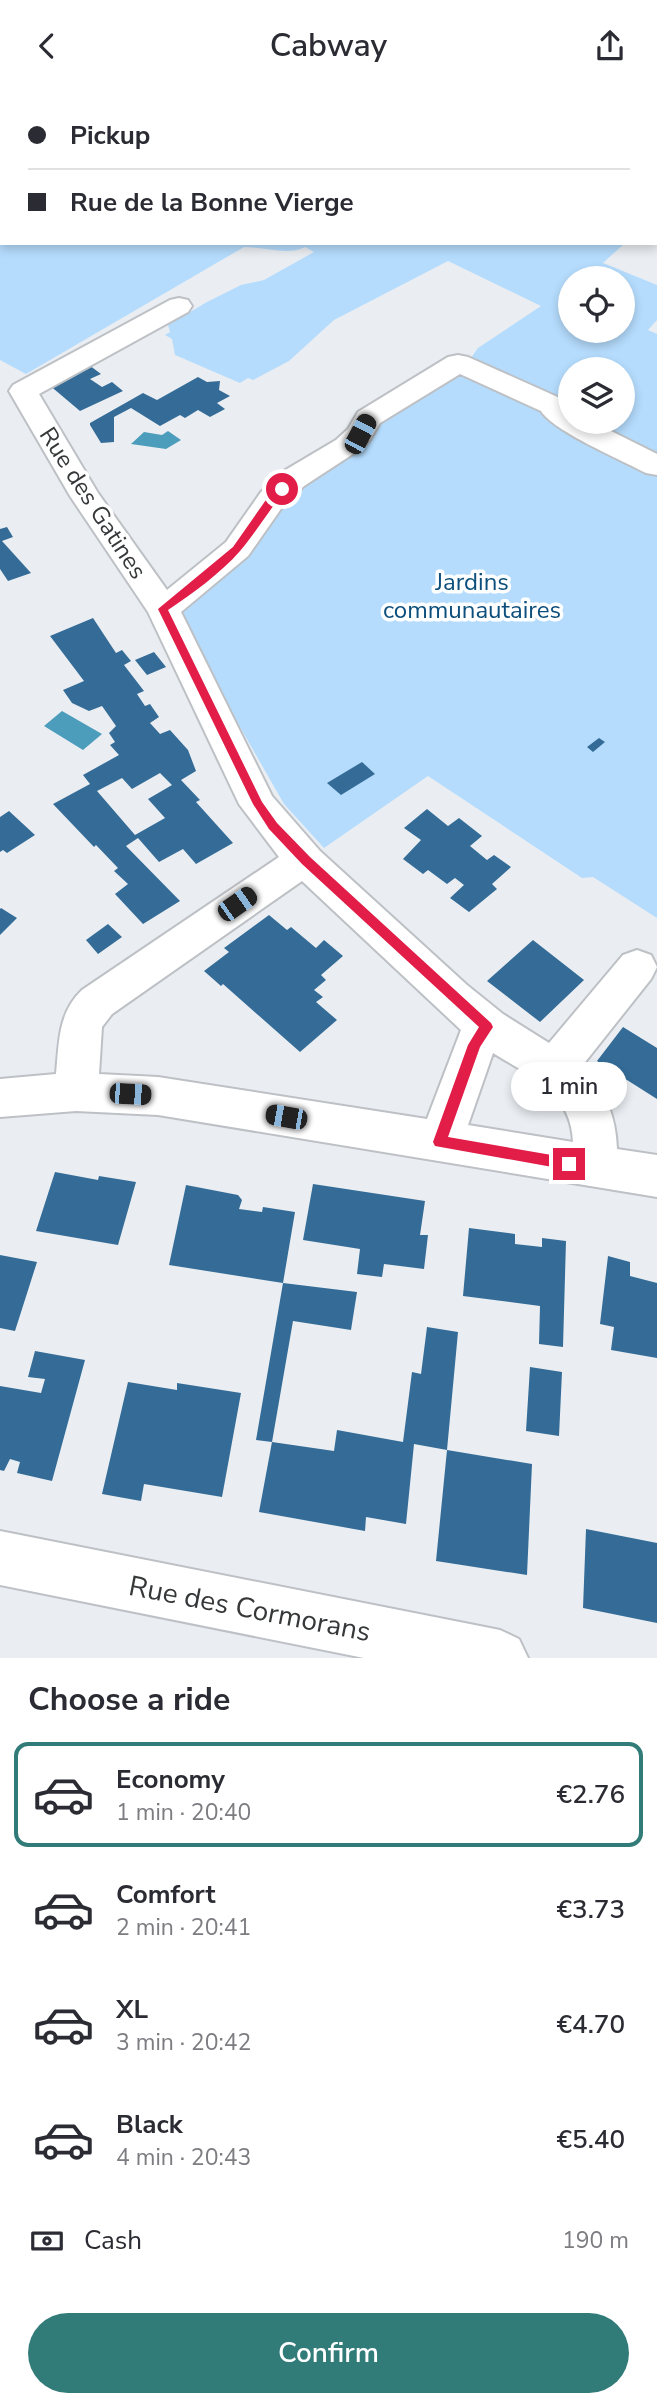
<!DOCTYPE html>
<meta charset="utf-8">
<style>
:root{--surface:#fff;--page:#f7f7f7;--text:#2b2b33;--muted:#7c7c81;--line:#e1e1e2;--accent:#317b79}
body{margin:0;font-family:"Nunito Sans",sans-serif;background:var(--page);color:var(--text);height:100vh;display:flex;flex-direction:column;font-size:26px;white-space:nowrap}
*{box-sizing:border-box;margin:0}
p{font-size:23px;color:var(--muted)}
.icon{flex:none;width:38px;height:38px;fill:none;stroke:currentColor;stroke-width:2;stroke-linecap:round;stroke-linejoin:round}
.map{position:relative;height:1567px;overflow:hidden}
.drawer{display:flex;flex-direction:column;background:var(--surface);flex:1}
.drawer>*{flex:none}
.hud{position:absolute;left:0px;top:0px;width:658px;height:154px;box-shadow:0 4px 10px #0003;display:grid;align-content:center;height:154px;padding:0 28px;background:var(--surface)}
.fabs{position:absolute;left:558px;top:175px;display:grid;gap:14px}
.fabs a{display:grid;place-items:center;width:77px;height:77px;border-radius:50%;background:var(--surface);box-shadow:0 4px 10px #0003;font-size:35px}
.end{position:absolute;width:32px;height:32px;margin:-16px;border:9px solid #e11d48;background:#fff;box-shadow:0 0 0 4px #fff}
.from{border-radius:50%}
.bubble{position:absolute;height:49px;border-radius:24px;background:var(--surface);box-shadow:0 4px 10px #0003;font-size:23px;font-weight:600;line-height:49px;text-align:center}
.car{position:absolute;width:21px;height:42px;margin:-21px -10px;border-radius:9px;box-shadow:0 0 5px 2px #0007;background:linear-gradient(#222 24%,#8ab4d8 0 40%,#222 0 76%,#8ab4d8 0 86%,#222 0)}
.hud b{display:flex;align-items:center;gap:24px;height:66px;font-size:26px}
.hud b+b{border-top:2px solid var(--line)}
.hud i{width:18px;height:18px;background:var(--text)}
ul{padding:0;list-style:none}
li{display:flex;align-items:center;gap:21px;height:105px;margin:0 14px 10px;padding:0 14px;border:4px solid transparent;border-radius:14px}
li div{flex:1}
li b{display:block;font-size:26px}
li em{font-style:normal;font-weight:600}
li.selected{border-color:var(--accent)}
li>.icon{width:63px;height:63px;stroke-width:1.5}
h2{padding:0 28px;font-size:32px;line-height:84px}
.pay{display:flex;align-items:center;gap:18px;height:77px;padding:0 28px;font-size:26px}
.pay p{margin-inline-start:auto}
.action{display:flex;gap:14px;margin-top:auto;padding:14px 28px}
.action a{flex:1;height:80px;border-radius:42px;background:var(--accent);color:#fff;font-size:28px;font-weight:600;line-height:80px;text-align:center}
header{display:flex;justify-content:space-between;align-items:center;height:91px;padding:0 28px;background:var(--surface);font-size:32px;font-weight:600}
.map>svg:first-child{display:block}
</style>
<header><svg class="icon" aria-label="back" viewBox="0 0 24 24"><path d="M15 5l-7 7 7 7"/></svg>Cabway<svg class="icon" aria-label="share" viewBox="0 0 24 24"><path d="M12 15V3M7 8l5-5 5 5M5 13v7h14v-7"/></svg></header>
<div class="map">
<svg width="657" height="1567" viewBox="0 0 657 1567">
<rect width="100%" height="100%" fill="#eaeef2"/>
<path fill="#b5dcfd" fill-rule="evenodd" d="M0 0 116 2H2V152H625L603 172 657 194V229L648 239 657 243V827L593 786 582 787 428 685 324 757 284 713 240 636 185 528 181 516 288 405 371 350 380 331 461 281 478 257 541 215 448 170 334 229 289 270 253 289 248 287 240 292 175 264 172 248 165 244 170 241 168 234 207 211 241 194 264 189 314 161 305 156C288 165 264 156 244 156L26 283 0 269ZM570 187H623V240H570ZM570 278H623V331H570Z"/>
<path fill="#4c9cbc" d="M168 340 181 349 166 358 131 353 144 341 162 344Z
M62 620 102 643 83 659 44 635Z"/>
<path fill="#346c97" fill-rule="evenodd" d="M89 274 101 283 90 288 102 296 112 291 123 300 80 320 48 293Z
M198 286 207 291 220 290 219 299 230 305 217 312 225 318 210 326 198 319 185 327 180 324 160 335 131 317 114 326V351L101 352 90 334V332L143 302 157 309Z
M7 436 13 446 2 450 31 482 8 490 0 478V438Z
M93 527 116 562 122 559 131 570 124 574 144 600 137 603 145 615 150 613 159 626 150 632 160 643 170 639 188 659 196 680 181 689 200 709 196 711 233 752 196 773 183 758 159 771 138 747 126 755 180 810 143 833 115 803 128 793 114 780 118 777 96 754 94 756 53 713 90 693 83 684 119 664 110 654 115 651 109 642 116 635 102 615 89 620 72 612 63 599 84 590 50 545ZM160 682 172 694 148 708 165 727 135 744 97 700 122 687 132 698Z
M154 561 166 576 147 584 135 569Z
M599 647 605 651 593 661 587 656Z
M362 671 375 683 341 704 327 692Z
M427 718 448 735 459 727 482 745 470 755 487 769 494 764 511 776 492 793 497 798 469 821 450 807 464 794 455 787 447 793 428 779 423 783 403 768 421 749 404 737Z
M9 720 35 744 7 762 3 759 0 761V726Z
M1 817 17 827 0 844V818Z
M269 824 287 839 291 836 316 857 324 849 343 865 321 884 326 889 314 899 323 906 316 911 337 929 300 961 223 893 221 895 204 880 229 861 224 857Z
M108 833 122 846 98 863 86 849Z
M533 849 584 889 540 931 487 890Z
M623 936 657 957V1008L597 970Z
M55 1081 98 1089 99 1085 136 1091 118 1154 36 1140Z
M313 1093 425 1110 420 1144H428L424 1178 384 1173 382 1186 357 1183 360 1158 303 1149Z
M186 1094 238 1104 242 1109 239 1118 262 1121 263 1116 295 1121 283 1192 169 1174Z
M469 1137 515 1143V1153L542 1156V1147L566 1150 563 1256 539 1253 540 1215 463 1205Z
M0 1164 37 1171 15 1240 0 1237Z
M608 1165 630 1171V1185L657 1192V1267L611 1259 614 1236 600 1233Z
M283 1192 357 1201 351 1239 293 1230 272 1351 256 1349Z
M427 1236 458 1241 447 1359 414 1353 406 1433 366 1426 365 1440 259 1421 272 1351 334 1360 337 1339 403 1351 412 1281 421 1283Z
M35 1260 85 1269 52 1390 17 1382 20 1371 10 1368 4 1380 0 1379V1295L41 1302 45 1288 28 1286Z
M530 1276 562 1281 559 1345 526 1340Z
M128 1291 177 1299V1292L241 1302 222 1406 144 1393 141 1410 102 1403Z
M447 1359 532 1373 527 1484 436 1470Z
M586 1438 657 1452V1532L583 1517Z"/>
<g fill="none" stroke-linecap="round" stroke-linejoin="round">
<g stroke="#bdc1c5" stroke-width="4">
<path id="minor" d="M489 0H515L516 2H490Z
M656 46H657V60H656Z
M179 207 188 209 192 215 188 221 39 303 98 402 167 499 226 451 261 401 282 381 336 349 348 338 358 321 448 266 458 264 468 266 562 308 570 319V331H593L657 363V384L646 382C622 369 553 340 541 320L460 283 380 332 370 349 356 361 304 395 283 415 248 465 181 521 272 705 320 760 467 894 503 923 549 952 623 864 637 859 651 864 657 876 651 888 582 975C605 998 616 1025 617 1058L657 1064V1106L158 1024 76 1020 0 1026V988L56 983C59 951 58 922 82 899L279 766 239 713 148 521 70 405 9 300 13 294 170 209ZM302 790 461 939 427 1028 158 986 99 983 102 936 112 923ZM493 962C531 986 571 1001 573 1051L468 1034Z
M0 1440 500 1539 519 1548 528 1567H364L0 1494Z"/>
</g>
<use href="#minor" fill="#fff" fill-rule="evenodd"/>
</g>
<path fill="#e11d48" d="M279 396 287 398C270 417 257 440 240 460 221 482 193 502 168 519L262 711 277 732 310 766 491 932 493 936 480 956 448 1046 569 1067 576 1073 574 1077 569 1079 435 1055 433 1051 468 954 479 936 302 773 269 738 253 713 158 518 233 456 268 406Z"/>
<g text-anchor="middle" stroke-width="7" stroke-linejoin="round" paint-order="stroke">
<g font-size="24" fill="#353738" stroke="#fff">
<text transform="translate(93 412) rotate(57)" y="8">Rue des Gatines</text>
</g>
<g font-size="24" fill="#0c4f7c" stroke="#fff">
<text x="472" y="499">Jardins<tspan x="472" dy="28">communautaires</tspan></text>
</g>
<g font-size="28" fill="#353738" stroke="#fff">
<text transform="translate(250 1517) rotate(11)" y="10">Rue des Cormorans</text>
</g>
</g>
</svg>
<div class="fabs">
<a><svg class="icon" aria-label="locate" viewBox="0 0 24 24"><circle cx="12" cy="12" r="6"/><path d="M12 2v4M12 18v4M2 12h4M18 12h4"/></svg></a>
<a><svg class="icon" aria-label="layers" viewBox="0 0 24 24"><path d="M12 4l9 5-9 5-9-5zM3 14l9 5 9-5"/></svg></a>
</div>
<i class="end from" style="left:282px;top:398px"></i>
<i class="end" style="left:569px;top:1073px"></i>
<div class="bubble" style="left:511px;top:971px;width:116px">1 min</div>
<i class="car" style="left:360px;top:343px;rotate:28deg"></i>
<i class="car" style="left:237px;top:813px;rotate:55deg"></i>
<i class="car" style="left:130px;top:1003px;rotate:93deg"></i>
<i class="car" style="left:286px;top:1026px;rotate:280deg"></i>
<div class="hud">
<b><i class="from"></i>Pickup</b>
<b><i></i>Rue de la Bonne Vierge</b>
</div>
</div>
<section class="drawer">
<h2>Choose a ride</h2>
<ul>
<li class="selected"><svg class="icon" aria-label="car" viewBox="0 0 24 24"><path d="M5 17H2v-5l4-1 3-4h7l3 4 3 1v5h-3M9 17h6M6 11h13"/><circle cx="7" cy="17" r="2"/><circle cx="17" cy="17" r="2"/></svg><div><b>Economy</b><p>1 min · 20:40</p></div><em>€2.76</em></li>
<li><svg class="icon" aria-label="car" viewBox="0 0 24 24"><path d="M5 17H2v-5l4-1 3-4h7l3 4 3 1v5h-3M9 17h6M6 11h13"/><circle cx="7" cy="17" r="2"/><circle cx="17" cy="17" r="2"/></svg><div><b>Comfort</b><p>2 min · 20:41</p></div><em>€3.73</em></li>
<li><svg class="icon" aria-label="car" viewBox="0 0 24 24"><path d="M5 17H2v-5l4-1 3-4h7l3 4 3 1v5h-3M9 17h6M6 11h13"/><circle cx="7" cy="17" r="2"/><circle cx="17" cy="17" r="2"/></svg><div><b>XL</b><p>3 min · 20:42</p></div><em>€4.70</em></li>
<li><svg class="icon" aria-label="car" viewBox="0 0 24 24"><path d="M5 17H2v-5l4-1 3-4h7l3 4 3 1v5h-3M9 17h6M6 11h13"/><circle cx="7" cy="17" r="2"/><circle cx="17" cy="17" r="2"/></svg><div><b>Black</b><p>4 min · 20:43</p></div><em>€5.40</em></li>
</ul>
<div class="pay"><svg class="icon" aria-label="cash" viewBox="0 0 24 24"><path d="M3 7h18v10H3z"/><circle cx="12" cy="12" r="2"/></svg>Cash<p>190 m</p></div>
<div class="action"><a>Confirm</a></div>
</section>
